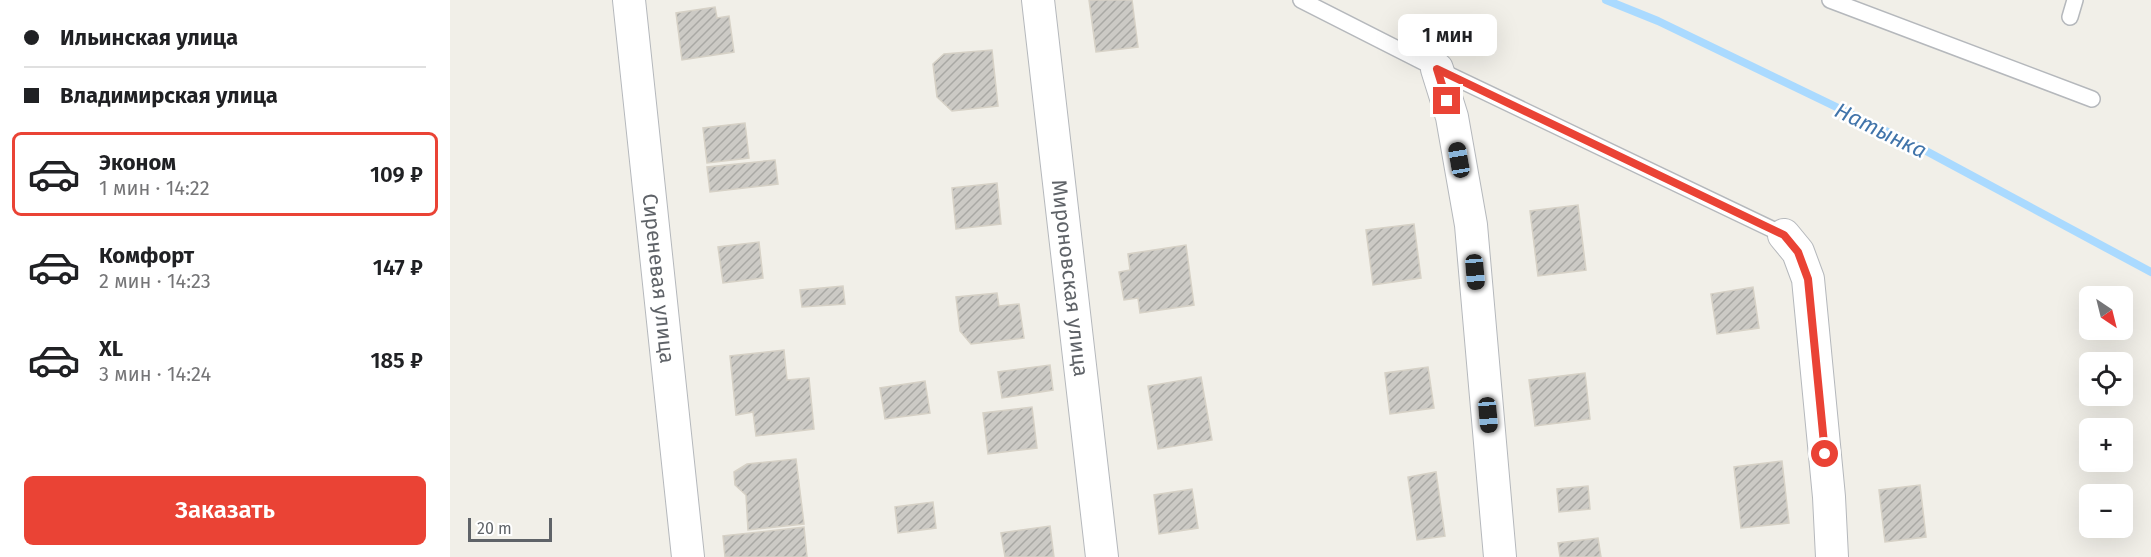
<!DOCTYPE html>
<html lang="ru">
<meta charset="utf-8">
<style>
:root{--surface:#fff;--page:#f2f2f2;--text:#202124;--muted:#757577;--line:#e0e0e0;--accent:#ea4335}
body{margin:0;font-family:"Fira Sans",sans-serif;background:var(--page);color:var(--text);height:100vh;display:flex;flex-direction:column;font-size:22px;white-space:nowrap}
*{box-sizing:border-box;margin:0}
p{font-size:20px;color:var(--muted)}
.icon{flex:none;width:33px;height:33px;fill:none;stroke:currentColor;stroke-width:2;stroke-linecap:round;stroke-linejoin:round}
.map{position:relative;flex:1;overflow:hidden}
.panel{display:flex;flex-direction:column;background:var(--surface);width:450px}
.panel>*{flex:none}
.guide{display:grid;align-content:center;height:132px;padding:0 24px;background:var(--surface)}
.needle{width:39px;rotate:145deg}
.fabs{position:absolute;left:1629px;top:286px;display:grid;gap:12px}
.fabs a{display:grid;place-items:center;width:54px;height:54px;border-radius:9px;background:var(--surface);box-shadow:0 6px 24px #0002;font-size:30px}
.scale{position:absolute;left:18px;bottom:15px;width:84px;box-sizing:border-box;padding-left:6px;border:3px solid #5f6368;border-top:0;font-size:16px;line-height:21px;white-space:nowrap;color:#5f6368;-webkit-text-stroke:4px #fff;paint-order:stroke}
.end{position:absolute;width:27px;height:27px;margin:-14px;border:8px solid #ea4335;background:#fff;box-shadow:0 0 0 3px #fff}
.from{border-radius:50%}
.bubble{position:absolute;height:42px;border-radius:9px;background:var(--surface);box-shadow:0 6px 24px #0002;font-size:20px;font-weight:600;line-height:42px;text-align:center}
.car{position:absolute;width:18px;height:36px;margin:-18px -9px;border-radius:8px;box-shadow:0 0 4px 2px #0007;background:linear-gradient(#222 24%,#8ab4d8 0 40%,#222 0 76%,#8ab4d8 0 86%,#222 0)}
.guide b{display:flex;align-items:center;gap:21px;height:57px;font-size:22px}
.guide b+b{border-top:2px solid var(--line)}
.guide i{width:15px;height:15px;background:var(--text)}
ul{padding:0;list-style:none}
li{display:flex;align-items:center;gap:18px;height:84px;margin:0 12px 9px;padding:0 12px;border:3px solid transparent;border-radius:9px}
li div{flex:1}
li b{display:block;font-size:22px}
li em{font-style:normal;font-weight:600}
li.on{border-color:var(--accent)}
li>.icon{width:54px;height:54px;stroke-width:1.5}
.cta{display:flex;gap:12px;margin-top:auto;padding:12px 24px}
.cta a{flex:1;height:69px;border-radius:9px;background:var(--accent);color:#fff;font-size:24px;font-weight:600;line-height:69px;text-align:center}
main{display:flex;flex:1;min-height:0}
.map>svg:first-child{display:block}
</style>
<main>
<section class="panel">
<div class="guide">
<b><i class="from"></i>Ильинская улица</b>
<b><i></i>Владимирская улица</b>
</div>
<ul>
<li class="on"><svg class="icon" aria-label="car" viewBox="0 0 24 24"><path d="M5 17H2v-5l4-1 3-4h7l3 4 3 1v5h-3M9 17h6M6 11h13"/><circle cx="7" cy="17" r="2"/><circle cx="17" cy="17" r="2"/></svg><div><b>Эконом</b><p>1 мин · 14:22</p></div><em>109 ₽</em></li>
<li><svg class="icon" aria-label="car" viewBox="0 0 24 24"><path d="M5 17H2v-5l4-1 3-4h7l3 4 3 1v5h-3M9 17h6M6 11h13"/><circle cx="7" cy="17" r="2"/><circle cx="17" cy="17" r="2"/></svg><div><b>Комфорт</b><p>2 мин · 14:23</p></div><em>147 ₽</em></li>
<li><svg class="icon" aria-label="car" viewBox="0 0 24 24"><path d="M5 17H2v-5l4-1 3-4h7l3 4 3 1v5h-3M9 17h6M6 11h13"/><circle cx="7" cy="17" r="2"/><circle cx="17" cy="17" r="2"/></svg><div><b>XL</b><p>3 мин · 14:24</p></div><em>185 ₽</em></li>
</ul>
<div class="cta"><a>Заказать</a></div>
</section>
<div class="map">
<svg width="1701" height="557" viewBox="0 0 1701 557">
<defs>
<pattern id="building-hatch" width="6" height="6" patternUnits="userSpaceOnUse" patternTransform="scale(1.5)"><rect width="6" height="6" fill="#cccac5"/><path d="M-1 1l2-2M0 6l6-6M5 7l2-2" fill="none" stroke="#a9a8a4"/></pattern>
</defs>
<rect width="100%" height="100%" fill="#f1efe8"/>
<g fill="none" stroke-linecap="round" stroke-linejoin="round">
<path stroke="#aadaff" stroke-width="8" d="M1156 0 1208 21 1465 145 1701 272"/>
</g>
<path fill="url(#building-hatch)" stroke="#d6d1c6" stroke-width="1.5" d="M639 0H682L688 47 646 52Z
M265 7 267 18 279 16 284 52 232 60 226 13Z
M542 50 548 106 502 111 487 97 483 64 494 54Z
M295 123 299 158 257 163 253 128Z
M325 160 328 184 260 192 257 167Z
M547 183 551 224 506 229 502 188Z
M1128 205 1136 270 1088 276 1080 211Z
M964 224 971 278 923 285 916 230Z
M309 242 313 278 273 283 268 247Z
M736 245 744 305 690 313 688 298 674 300 669 272 680 270 678 254Z
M393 286 395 304 352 307 350 290Z
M1303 287 1309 328 1267 334 1261 294Z
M547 293 549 306 569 304 574 338 521 344 510 331 506 297Z
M334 350 337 380 359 378 364 429 306 436 303 412 286 415 280 356Z
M600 365 603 390 552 398 548 372Z
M978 367 984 408 940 414 935 373Z
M1135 373 1140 419 1085 426 1079 380Z
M751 377 762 440 708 449 698 386Z
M475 381 480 413 435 419 430 388Z
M582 407 587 448 538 454 533 413Z
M346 459 354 524 298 530 296 495 285 485 284 472 297 464Z
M1332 461 1339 523 1291 528 1284 467Z
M986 472 995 536 967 540 958 477Z
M1470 485 1476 537 1435 542 1429 490Z
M1138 486 1140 509 1109 512 1107 489Z
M742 489 748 528 709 534 704 495Z
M483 502 486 528 448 533 445 507Z
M600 526 604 557H555L551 533Z
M354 527 357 557H275L273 536Z
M1148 538 1151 557H1110L1108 543Z"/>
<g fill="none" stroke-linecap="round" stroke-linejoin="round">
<g stroke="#b5b8bc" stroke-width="18">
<path id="lane" d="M851 0 987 69 1334 235
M1380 0 1642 99
M1620 17 1625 0"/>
</g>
<g stroke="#b5b8bc" stroke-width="34">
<g id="street">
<path id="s1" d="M179 0 238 557"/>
<path id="s2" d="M588 0 652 557"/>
<path d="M987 69 1002 117 1021 225 1050 557"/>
<path d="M1334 235 1348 252 1358 279 1379 497 1382 557"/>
</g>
</g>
<use href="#lane" stroke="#fff" stroke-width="15"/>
<use href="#street" stroke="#fff" stroke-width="32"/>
</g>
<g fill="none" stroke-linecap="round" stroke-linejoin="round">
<path stroke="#ea4335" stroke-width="8" d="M997 101 987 69 1334 235 1348 252 1358 279 1375 454"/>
</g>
<g text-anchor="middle" stroke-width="5" stroke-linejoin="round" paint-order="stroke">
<g font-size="21" fill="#5f6368" stroke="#fff">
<text dy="7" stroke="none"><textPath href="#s1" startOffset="280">Сиреневая улица</textPath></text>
<text dy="7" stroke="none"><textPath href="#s2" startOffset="280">Мироновская улица</textPath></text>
</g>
<g font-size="22" font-style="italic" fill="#4174aa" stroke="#fff">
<text transform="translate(1431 130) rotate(26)" y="8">Натынка</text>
</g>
</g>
</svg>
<div class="fabs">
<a><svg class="needle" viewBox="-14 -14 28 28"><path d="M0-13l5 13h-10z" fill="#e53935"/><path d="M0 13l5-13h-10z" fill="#757577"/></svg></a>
<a><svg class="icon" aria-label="locate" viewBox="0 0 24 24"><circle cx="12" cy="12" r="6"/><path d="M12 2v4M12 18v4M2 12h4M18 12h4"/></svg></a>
<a>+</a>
<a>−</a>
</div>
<div class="scale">20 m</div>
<i class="end from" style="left:1375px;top:454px"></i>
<i class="end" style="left:997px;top:101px"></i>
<div class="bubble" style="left:948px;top:14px;width:99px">1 мин</div>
<i class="car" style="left:1009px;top:160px;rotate:350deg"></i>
<i class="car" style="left:1025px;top:272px;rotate:175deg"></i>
<i class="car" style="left:1038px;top:415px;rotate:175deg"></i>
</div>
</main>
